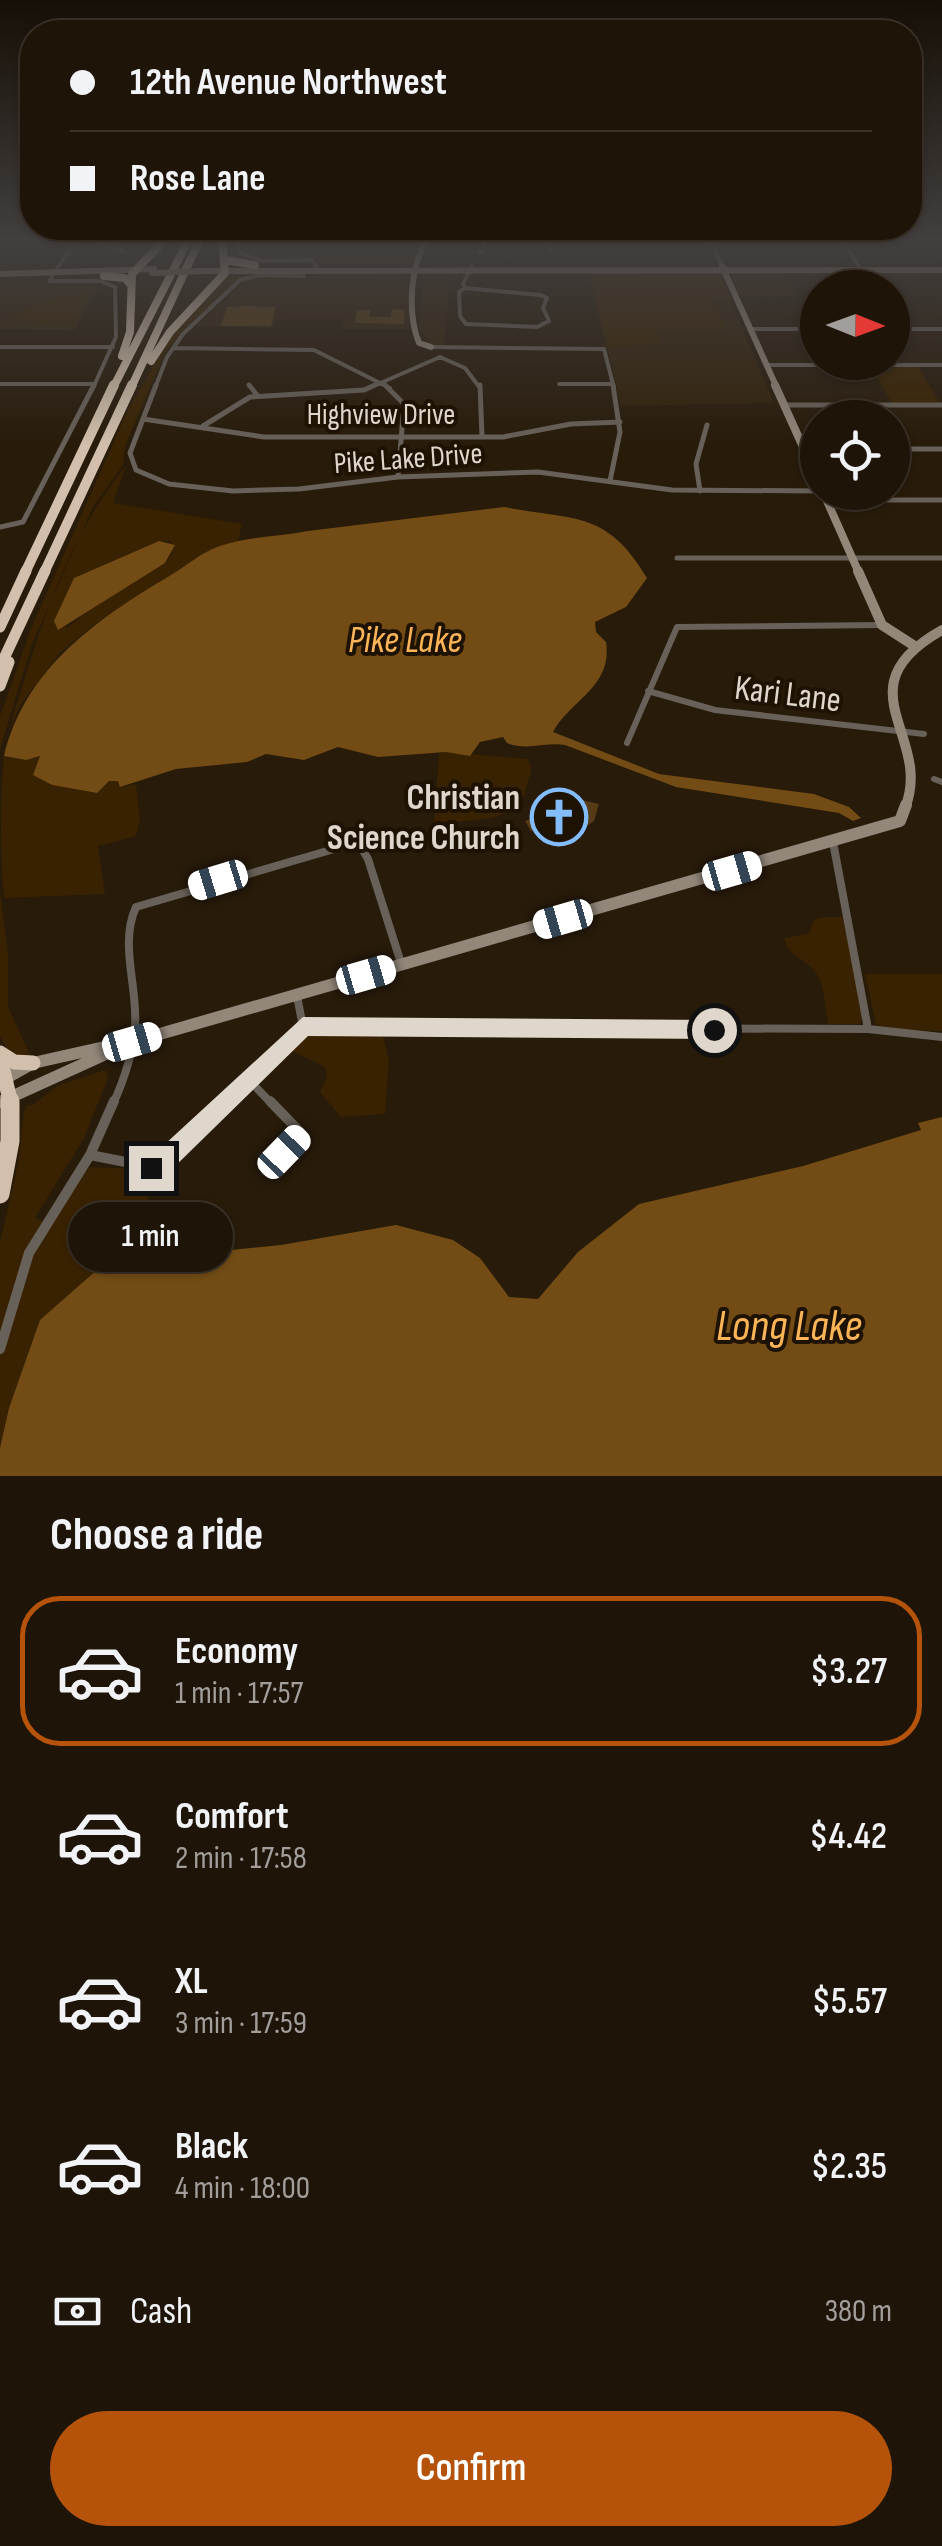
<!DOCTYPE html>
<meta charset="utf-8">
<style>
:root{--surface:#1e1408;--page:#2b2116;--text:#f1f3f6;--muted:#a19e9c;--line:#3c3329;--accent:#b45309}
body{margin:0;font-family:"Sofia Sans Condensed",sans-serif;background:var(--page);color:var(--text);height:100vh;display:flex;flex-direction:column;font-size:38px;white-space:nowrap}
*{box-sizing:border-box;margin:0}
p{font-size:32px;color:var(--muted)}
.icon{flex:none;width:55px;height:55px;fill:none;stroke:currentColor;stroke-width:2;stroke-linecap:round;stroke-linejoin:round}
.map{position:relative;height:1476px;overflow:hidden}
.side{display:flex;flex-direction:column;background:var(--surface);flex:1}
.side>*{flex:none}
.banner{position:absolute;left:20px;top:20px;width:902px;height:220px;border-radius:40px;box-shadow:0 2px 8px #0004,0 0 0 2px var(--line);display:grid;align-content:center;height:220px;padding:0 50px;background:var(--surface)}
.needle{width:65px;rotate:91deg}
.fabs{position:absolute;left:800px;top:270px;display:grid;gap:20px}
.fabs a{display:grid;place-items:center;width:110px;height:110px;border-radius:50%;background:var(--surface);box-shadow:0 2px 8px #0004,0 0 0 2px var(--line);font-size:50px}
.end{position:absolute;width:45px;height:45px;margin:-22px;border:12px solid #dfd6cc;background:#111;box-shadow:0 0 0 5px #111}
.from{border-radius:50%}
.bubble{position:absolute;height:70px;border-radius:35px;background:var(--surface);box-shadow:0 2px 8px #0004,0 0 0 2px var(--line);font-size:32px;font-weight:600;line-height:70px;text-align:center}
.car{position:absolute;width:30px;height:60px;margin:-30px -15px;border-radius:12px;box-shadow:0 0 8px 2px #0007;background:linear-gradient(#fff 24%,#345 0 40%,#fff 0 76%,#345 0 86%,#fff 0)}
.banner b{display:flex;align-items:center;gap:35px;height:95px;font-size:38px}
.banner b+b{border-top:2px solid var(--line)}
.banner i{width:25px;height:25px;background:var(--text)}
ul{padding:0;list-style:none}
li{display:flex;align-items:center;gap:30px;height:150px;margin:0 20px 15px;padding:0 30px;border:5px solid transparent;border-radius:40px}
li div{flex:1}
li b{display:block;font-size:38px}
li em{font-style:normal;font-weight:600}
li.active{border-color:var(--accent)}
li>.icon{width:90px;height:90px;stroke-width:1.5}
h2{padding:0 50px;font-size:45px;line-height:120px}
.pay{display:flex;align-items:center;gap:25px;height:110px;padding:0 50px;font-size:38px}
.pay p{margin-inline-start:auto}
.cta{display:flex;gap:20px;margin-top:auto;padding:20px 50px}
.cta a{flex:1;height:115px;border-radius:60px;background:var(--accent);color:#fff;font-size:40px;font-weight:600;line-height:115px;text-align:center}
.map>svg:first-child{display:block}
</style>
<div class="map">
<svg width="942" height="1476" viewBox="0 0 942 1476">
<rect width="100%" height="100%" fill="#281b0a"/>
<path fill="#33220b" d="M240 239H386V242L416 244 411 264H322L311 259H257L243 253Z
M407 272 409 329H342L344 320 338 319 275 320 272 328 197 326 245 280 262 276 311 279 313 273Z
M423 272H451L444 345H430L419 330Z
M784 272 797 296 741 297 730 273Z
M0 279 49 282H100L75 330 0 329Z
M715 300H730L774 403 621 406 607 347 616 346 620 330H726Z"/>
<path fill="#392201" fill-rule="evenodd" d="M588 271 719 272 737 310 731 300H715L726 330H657L660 340 652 344 607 347Z
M230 273H268L234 282 166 350 125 446 123 465 93 507 32 644 0 749V716L32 626 128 410 174 330Z
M89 292 78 320 66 325 8 322C33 301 57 296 89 292Z
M918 366 940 403H892L871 367Z
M126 466 113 503 242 524 238 541 214 548 94 625 60 653 20 706 9 731C35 642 65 539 126 466ZM159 541H171L172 554 165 563 101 601 68 627 57 625 74 578Z
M446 752 527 759C536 772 528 775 526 789 520 824 464 820 434 823L439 754Z
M4 756 26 760 41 756 33 775 52 785 96 793 109 781 119 780 121 787 136 784 140 820 136 836 98 846 105 894 4 898C0 853 0 799 4 756Z
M0 891 8 954V1007L31 1057C13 1057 6 1052 0 1035Z
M825 917H843L863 1014 860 1024H828C825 1007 825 979 811 967 799 955 790 958 784 938L808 934 815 919Z
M865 974H942V1031L889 1030 876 1024Z
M315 1033H382L389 1060 385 1114 341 1117 320 1092 327 1076 325 1067 287 1049 299 1039Z
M105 1070 108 1078 84 1138 35 1218 53 1224 81 1176 91 1167 138 1169 149 1180 144 1191 168 1233 169 1256 130 1250 107 1261 41 1320 9 1408 0 1448V1242L19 1160 24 1111 27 1105H33L57 1086Z"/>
<path fill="#724c14" d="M504 507C574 521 606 509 647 578L626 607 595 622 596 632 606 642C613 687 570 700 553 732L659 774 814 794 849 807 861 818 853 821 839 813 676 787 565 745C544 742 527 751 507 743L503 737 480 742 470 756 446 752 378 757 338 747 304 760 266 754 247 762 176 769 120 787 118 781H109L97 793 52 785 33 775 40 756 26 760 4 756C25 668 97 619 171 575 186 566 201 553 217 547 246 536 278 537 308 531Z
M159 541 175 545 165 563 58 630 54 621 74 578Z
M942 1117V1476H0V1448L9 1408 40 1320 107 1261 129 1250 170 1256 281 1245 396 1225 453 1240 480 1258 509 1297 538 1299 578 1252 639 1204 803 1166 921 1130 918 1123Z"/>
<path fill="#573b16" d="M246 306 276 307 271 326H221L227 307Z
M392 309 405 310 404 324 355 323 357 310H371L369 317H391Z
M578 799 599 804 594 821 579 832 569 827 550 837 544 831H531L525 821Z"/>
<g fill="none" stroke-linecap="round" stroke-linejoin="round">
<path stroke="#686159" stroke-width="4" d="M81 239 123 251
M236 239 240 253 263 261 312 260 316 266
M548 239 550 249
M613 239 615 244
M842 239 872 288
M678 240 712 243
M710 240 722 266
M923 241 942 240
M480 253 485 247 483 239
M57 269 77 239
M53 273 50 281H100L115 287 116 337 93 388
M465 288 540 295 547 298 543 308 549 321 537 327 466 324 460 316 459 292Z
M465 288 463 284 472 266
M750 329H818
M892 329H942
M0 347H113
M431 347 604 349 614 388
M174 348 314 350 390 388
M766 365H942
M0 384H94
M559 384H611
M155 388 167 357 183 334 240 280 260 275 304 276
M369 388 440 357 465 368 480 388"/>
<path stroke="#686159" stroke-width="5" d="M156 385 130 453 136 470 169 484 233 491 299 489 398 477 538 472 672 490 818 491
M249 385 257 395
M385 385 404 404 398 477
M480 385 482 437
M784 405H942
M143 419 264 437H503L571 424 620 422
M203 426 250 397 364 390 375 385
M892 449H942
M804 450H818
M610 481 620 432 613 385
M700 491 696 464 707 425
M827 500H942
M0 527 23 522 94 385
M677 558H942"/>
<path stroke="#686159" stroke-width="6" d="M648 691 715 710 924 734
M627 743 677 627 882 625
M934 779 942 782"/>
<path stroke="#686159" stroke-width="8" d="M833 842 868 1029
M363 847 378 840
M297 996 303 1027 868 1029 942 1037
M249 1080 272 1104
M113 1104C124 1080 133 1053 135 1026 138 987 119 944 136 907L358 842 368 859 401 963
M223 1104 303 1027"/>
<path stroke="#686159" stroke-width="10" d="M90 1155 156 1168 225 1101
M266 1171 302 1134 270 1101
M0 1349 29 1253 90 1155 114 1101"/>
<path stroke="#93877a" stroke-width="6" d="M427 239C410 267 407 313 419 343L431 347
M722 266 777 388
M203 271 942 270
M0 274 154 269"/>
<path stroke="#93877a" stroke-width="8" d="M775 385 818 480
M823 492 859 573"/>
<path stroke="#93877a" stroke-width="10" d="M858 571 882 625 913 645
M905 808C934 736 839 688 942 630"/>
<path stroke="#93877a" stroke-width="12" d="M1 1081 33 1063 127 1042
M0 1102 132 1042 900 821 906 805"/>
<path stroke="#d2c0ac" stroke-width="8" d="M226 260 255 265
M104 276 125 278 130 284
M122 356 130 332 132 274 166 239
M151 361 170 332 225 273 222 239
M113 388 189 239
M131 388 200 239"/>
<path stroke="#d2c0ac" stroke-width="10" d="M25 573 114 385
M44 573 132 385"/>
<path stroke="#d2c0ac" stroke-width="11" d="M0 627 26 571
M0 667 45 571
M0 686 9 662"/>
<path stroke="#d2c0ac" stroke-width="15" d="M0 1053 14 1062 33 1063
M0 1058 11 1104"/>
<path stroke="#d2c0ac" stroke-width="19" d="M0 1194 10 1141V1101"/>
<path stroke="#93877a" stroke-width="6" d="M152 273 203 271"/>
</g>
<linearGradient id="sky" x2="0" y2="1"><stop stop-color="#160f06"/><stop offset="0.54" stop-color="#423f3e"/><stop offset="1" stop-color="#423f3e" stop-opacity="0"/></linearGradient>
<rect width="942" height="446" fill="url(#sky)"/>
<path fill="#dfd6cc" d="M303 1017 714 1020 724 1030 714 1039 308 1036 164 1177 156 1180 143 1177 140 1168 143 1160 151 1157Z"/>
<defs>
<g id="church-ring" transform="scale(2.875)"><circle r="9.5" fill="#1e1203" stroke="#83bcfb" stroke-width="1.5"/><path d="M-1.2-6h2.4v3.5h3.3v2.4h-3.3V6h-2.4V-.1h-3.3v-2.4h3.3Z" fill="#83bcfb"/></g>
</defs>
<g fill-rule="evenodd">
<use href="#church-ring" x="559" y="817"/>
</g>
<g text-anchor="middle" stroke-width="8" stroke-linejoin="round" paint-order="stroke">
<g font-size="30" fill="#dfd6cc" stroke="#1e1203">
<text x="381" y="424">Highview Drive</text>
<text transform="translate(408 458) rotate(-4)" y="10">Pike Lake Drive</text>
</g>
<g font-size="35" fill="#dfd6cc" stroke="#1e1203">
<text transform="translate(788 693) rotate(7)" y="12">Kari Lane</text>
</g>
<g font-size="35" font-weight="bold" fill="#dfd6cc" stroke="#1e1203" text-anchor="end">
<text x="520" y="809">Christian<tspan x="520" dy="40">Science Church</tspan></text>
</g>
<g font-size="38" font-style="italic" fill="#fcb556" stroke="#1e1203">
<text x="405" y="652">Pike Lake</text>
</g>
<g font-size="45" font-style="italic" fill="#fcb556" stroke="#1e1203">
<text x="789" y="1340">Long Lake</text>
</g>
</g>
</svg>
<div class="fabs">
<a><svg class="needle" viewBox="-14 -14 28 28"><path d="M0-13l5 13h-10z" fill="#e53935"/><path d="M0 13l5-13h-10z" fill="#a19e9c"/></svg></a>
<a><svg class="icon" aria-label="locate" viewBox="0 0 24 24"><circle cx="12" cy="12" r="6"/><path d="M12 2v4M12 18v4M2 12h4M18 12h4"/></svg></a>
</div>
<i class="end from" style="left:714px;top:1030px"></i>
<i class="end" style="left:151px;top:1168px"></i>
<div class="bubble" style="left:68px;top:1202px;width:165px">1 min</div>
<i class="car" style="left:732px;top:871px;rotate:74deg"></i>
<i class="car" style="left:218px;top:880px;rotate:253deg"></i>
<i class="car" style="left:563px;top:919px;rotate:254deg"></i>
<i class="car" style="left:366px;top:975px;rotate:74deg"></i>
<i class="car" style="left:132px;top:1042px;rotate:74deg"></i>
<i class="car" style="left:284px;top:1152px;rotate:44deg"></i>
<div class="banner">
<b><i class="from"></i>12th Avenue Northwest</b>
<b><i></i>Rose Lane</b>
</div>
</div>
<section class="side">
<h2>Choose a ride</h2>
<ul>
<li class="active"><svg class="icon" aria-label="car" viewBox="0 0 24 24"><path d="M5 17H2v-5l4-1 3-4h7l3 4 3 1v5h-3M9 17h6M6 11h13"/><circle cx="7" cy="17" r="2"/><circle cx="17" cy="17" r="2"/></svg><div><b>Economy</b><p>1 min · 17:57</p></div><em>$3.27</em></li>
<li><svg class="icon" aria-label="car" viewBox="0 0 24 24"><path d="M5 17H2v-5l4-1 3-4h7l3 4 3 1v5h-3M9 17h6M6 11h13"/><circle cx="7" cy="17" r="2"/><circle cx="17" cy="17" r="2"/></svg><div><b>Comfort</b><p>2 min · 17:58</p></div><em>$4.42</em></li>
<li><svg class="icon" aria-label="car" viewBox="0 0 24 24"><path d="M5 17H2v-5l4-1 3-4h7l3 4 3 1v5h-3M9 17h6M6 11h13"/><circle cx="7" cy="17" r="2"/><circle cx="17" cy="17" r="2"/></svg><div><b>XL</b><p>3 min · 17:59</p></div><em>$5.57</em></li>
<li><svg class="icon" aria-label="car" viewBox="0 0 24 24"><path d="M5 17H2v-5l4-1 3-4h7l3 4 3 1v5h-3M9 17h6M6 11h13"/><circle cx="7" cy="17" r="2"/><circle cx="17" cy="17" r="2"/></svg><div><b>Black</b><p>4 min · 18:00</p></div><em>$2.35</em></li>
</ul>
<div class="pay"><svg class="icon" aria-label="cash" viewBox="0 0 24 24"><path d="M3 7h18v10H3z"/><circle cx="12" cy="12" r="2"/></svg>Cash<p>380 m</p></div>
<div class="cta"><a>Confirm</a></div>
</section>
